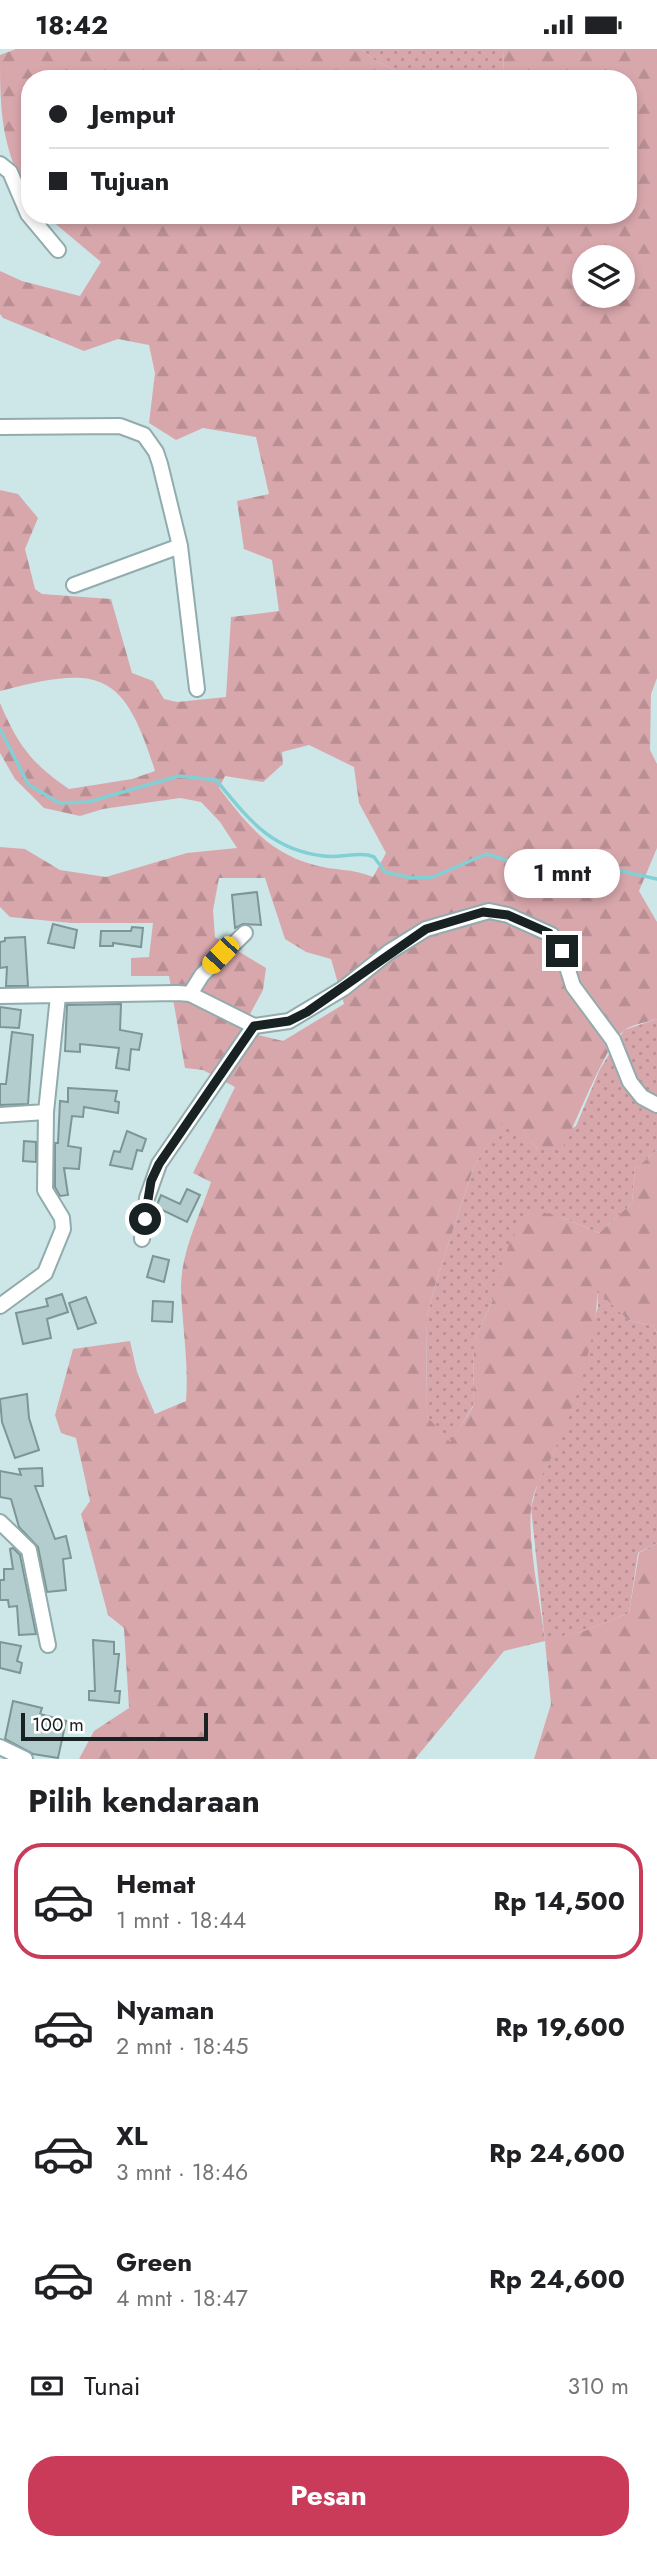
<!DOCTYPE html>
<html lang="id">
<meta charset="utf-8">
<style>
:root{--surface:#fff;--page:#f2f2f2;--text:#202124;--muted:#757577;--line:#e0e0e0;--accent:#ca3b5a}
body{margin:0;font-family:Jost,sans-serif;background:var(--page);color:var(--text);height:100vh;display:flex;flex-direction:column;font-size:26px;white-space:nowrap}
*{box-sizing:border-box;margin:0}
p{font-size:23px;color:var(--muted)}
.icon{flex:none;width:38px;height:38px;fill:none;stroke:currentColor;stroke-width:2;stroke-linecap:round;stroke-linejoin:round}
.map{position:relative;height:1710px;overflow:hidden}
.sheet{display:flex;flex-direction:column;background:var(--surface);flex:1}
.sheet>*{flex:none}
.guide{position:absolute;left:21px;top:21px;width:616px;height:154px;border-radius:28px;box-shadow:0 4px 10px #0003;display:grid;align-content:center;height:154px;padding:0 28px;background:var(--surface)}
.controls{position:absolute;left:572px;top:196px;display:grid;gap:14px}
.controls a{display:grid;place-items:center;width:63px;height:63px;border-radius:50%;background:var(--surface);box-shadow:0 4px 10px #0003;font-size:35px}
.scale{position:absolute;left:21px;bottom:18px;width:187px;box-sizing:border-box;padding-left:7px;border:4px solid #192223;border-top:0;font-size:19px;line-height:24px;white-space:nowrap;color:#192223;-webkit-text-stroke:5px #fff;paint-order:stroke}
.end{position:absolute;width:32px;height:32px;margin:-16px;border:9px solid #192223;background:#fff;box-shadow:0 0 0 4px #fff}
.from{border-radius:50%}
.bubble{position:absolute;height:49px;border-radius:24px;background:var(--surface);box-shadow:0 4px 10px #0003;font-size:23px;font-weight:700;line-height:49px;text-align:center}
.car{position:absolute;width:21px;height:42px;margin:-21px -10px;border-radius:9px;box-shadow:0 0 5px 2px #0007;background:linear-gradient(#f5c518 24%,#345 0 40%,#f5c518 0 76%,#345 0 86%,#f5c518 0)}
.guide b{display:flex;align-items:center;gap:24px;height:66px;font-size:26px}
.guide b+b{border-top:2px solid var(--line)}
.guide i{width:18px;height:18px;background:var(--text)}
ul{padding:0;list-style:none}
li{display:flex;align-items:center;gap:21px;height:116px;margin:0 14px 10px;padding:0 14px;border:4px solid transparent;border-radius:28px}
li div{flex:1}
li b{display:block;font-size:26px}
li em{font-style:normal;font-weight:700}
li.active{border-color:var(--accent)}
li>.icon{width:63px;height:63px;stroke-width:1.5}
h2{padding:0 28px;font-size:32px;line-height:84px}
.pay{display:flex;align-items:center;gap:18px;height:77px;padding:0 28px;font-size:26px}
.pay p{margin-inline-start:auto}
.cta{display:flex;gap:14px;margin-top:auto;padding:14px 28px}
.cta a{flex:1;height:80px;border-radius:28px;background:var(--accent);color:#fff;font-size:28px;font-weight:700;line-height:80px;text-align:center}
.status{display:flex;justify-content:space-between;align-items:center;height:49px;padding:0 35px;background:var(--surface);direction:ltr}
.status svg{height:19px;fill:currentColor}
.map>svg:first-child{display:block}
</style>
<div class="status"><b>18:42</b><svg viewBox="0 0 49 12"><path d="M0 12V9h3v3zM5 12V6h3v6zM10 12V3h3v9zM15 12V0h3v12zM26 1h20v11H26zM47 4h2v5h-2z"/></svg></div>
<div class="map">
<svg width="657" height="1710" viewBox="0 0 657 1710">
<defs>
<pattern id="grass-dots" width="8" height="8" patternUnits="userSpaceOnUse" patternTransform="scale(1.75)"><rect width="8" height="8" fill="#d8a7ac"/><path d="M2 2h.1M6 6h.1" fill="none" stroke="#b98f94" stroke-width="1.8" stroke-linecap="round"/></pattern>
<pattern id="forest-firs" width="22" height="20" patternUnits="userSpaceOnUse" patternTransform="scale(1.75)"><rect width="22" height="20" fill="#d8a7ac"/><path d="M5 1l3.5 6h-7zM16 11l3.5 6h-7z" fill="#b98f94"/></pattern>
</defs>
<rect width="100%" height="100%" fill="#cde7e8"/>
<path fill="url(#grass-dots)" d="M361 0H503L504 30H414L374 11Z
M657 970V1101L635 1120 632 1154 599 1184 561 1168 494 1248 474 1293 473 1357 450 1394 426 1366 427 1268 436 1233 474 1117 506 1067 538 1100 576 1077 600 1020 624 981Z
M597 1240 628 1271 653 1277 657 1284V1494L638 1504 629 1564 584 1582 545 1592 531 1459 538 1433 554 1403 598 1258Z"/>
<path fill="url(#forest-firs)" fill-rule="evenodd" d="M16 0H361L374 11 414 30H30V150C1 99 0 62 0 6Z
M503 0H657V629L651 645 650 701 657 715V799L639 842 657 873V970C647 973 635 975 626 980 607 991 576 1076 562 1100H538L506 1068 474 1117 436 1233 427 1268 426 1366 450 1393 473 1358 474 1293 494 1248 509 1195 530 1160 561 1168 599 1184 632 1154 635 1120 657 1101V1284L653 1277 628 1271 597 1241C599 1285 572 1364 553 1405 545 1422 533 1439 531 1459 528 1497 540 1552 545 1591L584 1582 629 1564 639 1504 657 1494V1710H534L551 1655 545 1592 504 1602 415 1710H79L94 1682 129 1659 124 1579 108 1566 81 1465 90 1452 76 1389 61 1384 55 1366 73 1300 130 1292 137 1323 155 1365 186 1352C189 1313 182 1277 181 1238 181 1203 200 1166 211 1133L193 1124 235 1038 203 1021 185 1019 169 927H131V909L149 908 153 874H71L10 868 0 858V798L25 800 60 821 106 828 187 804 237 799 220 773 201 753 180 749 103 760 80 767 44 759 15 730 0 704V654C18 696 31 714 69 740L132 730 155 722C124 621 99 616 0 642V441L18 445 38 469 25 500 35 540 42 545 111 550 132 624 153 632 164 650 177 653 226 648 231 568 279 562 272 511 244 500 237 452 269 445 256 388 203 379 176 391 149 374 155 324 149 296 118 290 84 302 3 269 0 265V222L22 232 80 247 101 213 45 166H628V30H504ZM584 208H623V247H584ZM309 696 354 718 359 754 386 804 373 828C352 819 335 822 314 816 268 803 247 775 219 739L225 727 263 733 283 715 282 703ZM219 829H265L285 890 306 903 331 910 344 955 283 992 241 982 263 941 266 919 215 888 213 861Z"/>
<g fill="none" stroke-linecap="round" stroke-linejoin="round">
<path stroke="#82d0d5" stroke-width="3.5" d="M0 680 28 735 59 754 88 753 179 727 216 731C248 769 270 801 324 807 339 809 353 804 368 806L374 808 385 823 411 829 433 828 486 805 537 820 558 813H582L657 830"/>
</g>
<path fill="#b3ccce" stroke="#7d9596" stroke-width="2" d="M257 843 261 876 243 875 235 879 232 846Z
M53 875 77 881 74 899 48 894Z
M132 878 143 879 141 898 113 894V897H100L101 882H131Z
M25 888 28 937H6L7 918 0 919V893L5 892V889Z
M121 955 120 981 142 985 139 1001 131 1000 129 1021 116 1019 119 999 80 995V1003L65 1002 67 956Z
M0 958 21 961 19 979 0 978Z
M12 983 33 986 28 1055 0 1056V1035H6Z
M68 1039 117 1042 115 1052 119 1053 118 1064 84 1058 83 1068 72 1067 68 1097 81 1099 79 1120 64 1119 68 1146 60 1147 55 1138V1094H58L60 1052 68 1053Z
M127 1082 146 1090 142 1102 137 1101 132 1120 110 1116 114 1102 120 1103Z
M24 1092 36 1093V1113L23 1112Z
M187 1140 200 1146 187 1173 156 1158 161 1146 180 1155Z
M153 1207 169 1211 164 1233 147 1228Z
M62 1245 68 1263 47 1270 51 1289 23 1295 16 1264 48 1257 46 1250Z
M86 1248 96 1274 78 1280 69 1254Z
M153 1252 173 1253 172 1273 152 1272Z
M27 1345 29 1369 39 1401 15 1409 2 1373 0 1350Z
M42 1419 43 1437H35L55 1490 66 1487 71 1509 63 1510 66 1541 47 1543 38 1498 19 1478 11 1450 0 1448V1422L21 1426 19 1420Z
M13 1499 20 1506 36 1585 19 1586 17 1557 9 1558 8 1551H0V1531H4V1520H13L10 1500Z
M93 1591 114 1593V1605H119L115 1642H120L119 1654 89 1651V1642H95Z
M0 1593 21 1597 17 1612 22 1614 20 1624 0 1619Z
M13 1652 42 1659 40 1665 66 1672 58 1709 33 1705 5 1690Z"/>
<g fill="none" stroke-linecap="round" stroke-linejoin="round">
<g stroke="#92abac" stroke-width="18">
<path id="minor" d="M0 115 10 123 28 165 58 201
M0 378 120 377 144 386 156 403 160 415 180 497 197 640
M74 536 180 497
M190 945 202 926 245 884
M0 947 178 944 190 945 254 977 289 972 344 939 389 903 426 880 489 862 508 866 552 886 562 902 573 937 613 991 630 1033 642 1048 657 1056
M0 1066 46 1063
M142 1190 147 1149 159 1115 254 977
M0 1257 45 1224 63 1180 62 1169 45 1141 46 1063 58 947
M0 1473 29 1501 48 1596
M0 1698 25 1710"/>
</g>
<use href="#minor" stroke="#fff" stroke-width="14"/>
</g>
<g fill="none" stroke-linecap="round" stroke-linejoin="round">
<path stroke="#192223" stroke-width="9" d="M145 1170 151 1132 159 1115 254 977 289 972 307 963 426 880 483 863 508 866 549 884 562 902"/>
</g>
</svg>
<div class="controls">
<a><svg class="icon" aria-label="layers" viewBox="0 0 24 24"><path d="M12 4l9 5-9 5-9-5zM3 14l9 5 9-5"/></svg></a>
</div>
<div class="scale">100 m</div>
<i class="end from" style="left:145px;top:1170px"></i>
<i class="end" style="left:562px;top:902px"></i>
<div class="bubble" style="left:504px;top:800px;width:116px">1 mnt</div>
<i class="car" style="left:220px;top:906px;rotate:223deg"></i>
<div class="guide">
<b><i class="from"></i>Jemput</b>
<b><i></i>Tujuan</b>
</div>
</div>
<section class="sheet">
<h2>Pilih kendaraan</h2>
<ul>
<li class="active"><svg class="icon" aria-label="car" viewBox="0 0 24 24"><path d="M5 17H2v-5l4-1 3-4h7l3 4 3 1v5h-3M9 17h6M6 11h13"/><circle cx="7" cy="17" r="2"/><circle cx="17" cy="17" r="2"/></svg><div><b>Hemat</b><p>1 mnt · 18:44</p></div><em>Rp 14,500</em></li>
<li><svg class="icon" aria-label="car" viewBox="0 0 24 24"><path d="M5 17H2v-5l4-1 3-4h7l3 4 3 1v5h-3M9 17h6M6 11h13"/><circle cx="7" cy="17" r="2"/><circle cx="17" cy="17" r="2"/></svg><div><b>Nyaman</b><p>2 mnt · 18:45</p></div><em>Rp 19,600</em></li>
<li><svg class="icon" aria-label="car" viewBox="0 0 24 24"><path d="M5 17H2v-5l4-1 3-4h7l3 4 3 1v5h-3M9 17h6M6 11h13"/><circle cx="7" cy="17" r="2"/><circle cx="17" cy="17" r="2"/></svg><div><b>XL</b><p>3 mnt · 18:46</p></div><em>Rp 24,600</em></li>
<li><svg class="icon" aria-label="car" viewBox="0 0 24 24"><path d="M5 17H2v-5l4-1 3-4h7l3 4 3 1v5h-3M9 17h6M6 11h13"/><circle cx="7" cy="17" r="2"/><circle cx="17" cy="17" r="2"/></svg><div><b>Green</b><p>4 mnt · 18:47</p></div><em>Rp 24,600</em></li>
</ul>
<div class="pay"><svg class="icon" aria-label="cash" viewBox="0 0 24 24"><path d="M3 7h18v10H3z"/><circle cx="12" cy="12" r="2"/></svg>Tunai<p>310 m</p></div>
<div class="cta"><a>Pesan</a></div>
</section>
